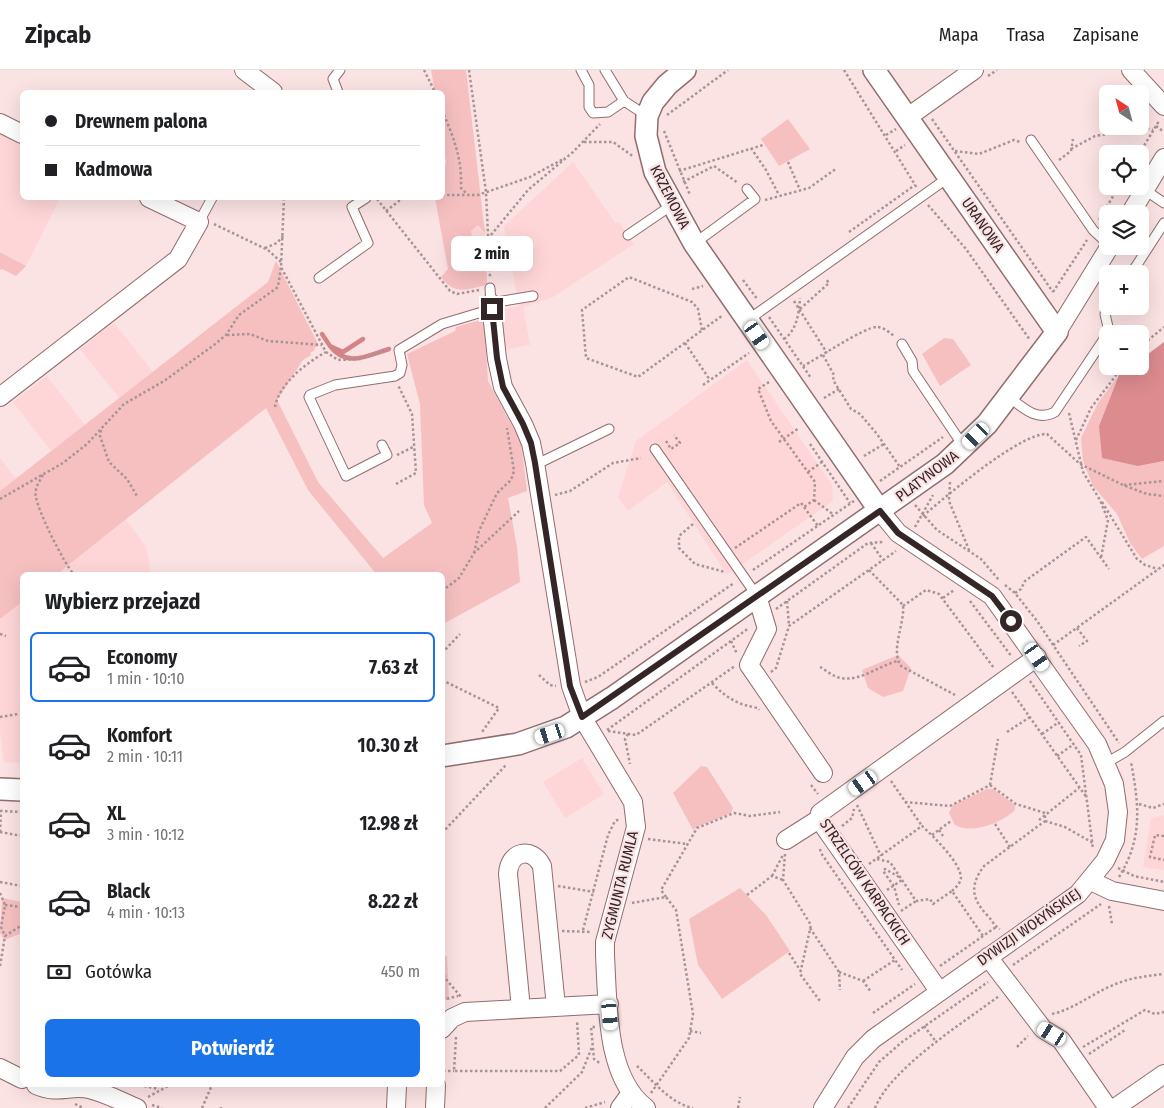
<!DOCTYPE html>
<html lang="pl">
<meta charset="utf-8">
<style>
:root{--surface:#fff;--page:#f6f6f6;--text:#202124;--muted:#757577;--line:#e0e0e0;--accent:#1a73e8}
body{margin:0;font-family:"Fira Sans Condensed",sans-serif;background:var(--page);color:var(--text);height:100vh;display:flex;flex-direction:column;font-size:19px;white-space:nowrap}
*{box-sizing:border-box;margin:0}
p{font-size:16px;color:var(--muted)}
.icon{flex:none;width:28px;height:28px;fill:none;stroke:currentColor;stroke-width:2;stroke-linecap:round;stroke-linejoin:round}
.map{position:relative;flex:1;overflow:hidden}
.drawer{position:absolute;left:20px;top:502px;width:425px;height:515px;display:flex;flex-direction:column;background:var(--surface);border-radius:8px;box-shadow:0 5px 20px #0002}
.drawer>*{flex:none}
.hud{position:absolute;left:20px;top:20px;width:425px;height:110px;border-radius:8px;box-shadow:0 5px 20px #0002;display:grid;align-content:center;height:110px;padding:0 25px;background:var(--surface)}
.needle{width:32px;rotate:324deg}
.tools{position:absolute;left:1099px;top:15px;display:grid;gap:10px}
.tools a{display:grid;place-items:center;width:50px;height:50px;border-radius:8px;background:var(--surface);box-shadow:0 5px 20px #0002;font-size:25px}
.end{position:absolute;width:22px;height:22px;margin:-11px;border:6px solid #342526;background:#fff;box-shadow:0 0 0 2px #fff}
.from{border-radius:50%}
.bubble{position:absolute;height:35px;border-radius:8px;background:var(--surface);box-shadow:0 5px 20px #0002;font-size:16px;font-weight:700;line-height:35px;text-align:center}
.car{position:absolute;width:15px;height:30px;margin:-15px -8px;border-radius:6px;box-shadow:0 0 4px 1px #0007;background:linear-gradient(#fff 24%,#345 0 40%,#fff 0 76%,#345 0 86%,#fff 0)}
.hud b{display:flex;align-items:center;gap:18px;height:48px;font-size:19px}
.hud b+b{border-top:1px solid var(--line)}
.hud i{width:12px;height:12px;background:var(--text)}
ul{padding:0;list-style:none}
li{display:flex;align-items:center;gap:15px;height:70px;margin:0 10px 8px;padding:0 15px;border:2px solid transparent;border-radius:8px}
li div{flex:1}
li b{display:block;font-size:19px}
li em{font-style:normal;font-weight:700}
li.on{border-color:var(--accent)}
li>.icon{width:45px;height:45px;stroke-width:1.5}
h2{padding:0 25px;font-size:22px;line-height:60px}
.pay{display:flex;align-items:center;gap:12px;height:55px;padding:0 25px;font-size:19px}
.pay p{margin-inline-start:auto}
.cta{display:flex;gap:10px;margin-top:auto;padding:10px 25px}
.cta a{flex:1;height:58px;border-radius:8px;background:var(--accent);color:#fff;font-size:20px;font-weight:700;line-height:58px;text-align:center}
header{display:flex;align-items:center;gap:30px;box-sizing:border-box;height:70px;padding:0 25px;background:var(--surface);border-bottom:1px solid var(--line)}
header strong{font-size:24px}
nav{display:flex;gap:28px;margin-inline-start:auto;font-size:18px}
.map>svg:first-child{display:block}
</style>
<header>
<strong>Zipcab</strong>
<nav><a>Mapa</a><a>Trasa</a><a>Zapisane</a></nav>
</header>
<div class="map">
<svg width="1164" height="1038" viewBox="0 0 1164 1038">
<rect width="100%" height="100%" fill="#fbe2e3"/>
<path fill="#fed6d7" d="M0 62 22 73V128H60L26 196 0 182Z
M573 92 616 154 619 152 634 174 553 227 523 237 530 275 503 280 496 241 519 236 504 156Z
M477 155 485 163 486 168 474 179 471 160Z
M114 253 153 302 119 328 80 279Z
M747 290 832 415 833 431 727 505 667 412 628 441 618 427 636 371Z
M47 306 85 355 51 381 13 332Z
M0 388 16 409 0 421Z
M126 450 146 476 151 505H56Z
M22 532V693L4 692 0 664V549Z
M582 688 604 724 565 748 543 712Z
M1164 745V800L1143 797 1151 749Z"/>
<path fill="#f6c0c1" d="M431 0H466L485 163 478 155 471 161 474 178 486 168 487 215C467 219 455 226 441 207L448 199 435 128H442L443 100 446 92 443 69 442 22H435Z
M788 49 810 79 779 96 761 69Z
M0 182 26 196 16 206 2 199 0 200Z
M276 191 319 276 314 278 315 280 310 283 311 285 303 290 277 330 318 412 383 488 432 453 424 435 420 334 407 284 455 261 456 257 484 249 488 311 521 372 527 421 508 428 517 477 520 512 443 554 442 505H377L308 420 266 338 56 505H22V532L0 549V421L268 212Z
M944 268 953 269 971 295 940 316 922 284Z
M1119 305 1099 356 1138 396 1164 391V476L1142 489 1130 473 1117 444 1093 416 1083 391 1081 368 1098 333Z
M898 585 911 598 903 621 883 627 868 618 862 600Z
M701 696 707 697 733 738 731 743 697 757 693 760 673 723Z
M987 719H993L1015 735V740C1003 752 972 765 955 755L949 743 953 735Z
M740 818 766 845 790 881 722 929 698 895 689 849Z
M2 828 22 832V863L7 869 3 868 0 863Z
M443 886H447L449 930H443Z"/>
<path fill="#dc8b8f" d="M1164 272V391L1138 396 1102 388 1099 356 1119 305 1131 296H1140V290Z"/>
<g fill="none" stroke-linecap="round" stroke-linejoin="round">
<path stroke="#d48488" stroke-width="4.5" d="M322 264 330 276 343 282 363 269
M330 276C347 298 366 286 389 279"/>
<g stroke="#916d6e" stroke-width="11">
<path id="service" d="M581 0 589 15V37L593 43 608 42 624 31
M605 0 624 31 647 46
M338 22 333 9 340 0
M1031 70 1093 160 1108 174
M1145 120 1164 133
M199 152 212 128
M628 165 672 135
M695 173 755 129 747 119
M1131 204 1164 153
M319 208 368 173 352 137 366 128
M490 218 491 233 533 226
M748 250 949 107
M902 274 912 291 913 301 964 377
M1009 327C1023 338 1037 352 1055 342L1106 266 1108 257 1105 244 1109 236
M382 375 387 385 346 406 309 327 310 325 335 315 395 306 400 303 402 295 399 280 442 254 492 239
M655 379 757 526
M535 395 609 359
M1106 693 1125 682 1164 651"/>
</g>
<g stroke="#916d6e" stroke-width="20">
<path id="minor" d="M244 0 273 22
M1131 0 1164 36
M908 47 974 0
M0 53 22 64
M1130 144 1164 88
M491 233 497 289 503 317 523 354 531 373 535 393 571 616 582 647 633 732 636 757 605 872V886C608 933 605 1007 646 1038
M1057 262 1110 176
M0 327 178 189 199 152 149 128
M757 526 767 559 749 595 823 703
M786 770 819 749
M1091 811 1112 821 1164 831
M988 887 1043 959 1061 970 1108 1038
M939 921 819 749 820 743 1037 587
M521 939 508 804C509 781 532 776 542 796L556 937
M442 959 452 948 465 942 609 934
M0 998 22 1009
M36 1015C58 1025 70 1015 89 1019 106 1023 122 1032 137 1038
M396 1038 397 1015
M435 1038 436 1015
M620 1038 631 1023
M823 1038 855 987 873 969 1078 824 1105 791 1115 770 1118 742 1114 714 1097 674 992 526 898 463 880 441
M1115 1038 1164 1004"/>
</g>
<g stroke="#916d6e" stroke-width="24">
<path id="tertiary" d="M685 0 667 15 653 32 647 46 646 66 655 102 694 173 880 441
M442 686 518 674 566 657 612 628 945 394 987 354 1057 262 874 0
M0 719 22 720"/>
</g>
<path stroke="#a89394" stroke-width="2.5" stroke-dasharray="2.5 2.5" stroke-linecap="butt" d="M424 0 435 22
M469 0 486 122 490 207
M844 0 917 118
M988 6 997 0
M442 40C454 69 462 87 461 118L467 124
M667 45 728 0
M932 49 1053 222
M1156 56 1164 62
M664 61 690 125
M886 65 896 59
M584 72H613L634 87
M751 78 766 100 779 125
M1071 79 1095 66 1146 58 1153 60
M896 81 905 75
M955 81 979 84 1014 70 1020 72
M1139 84 1159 51
M1059 90 1071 81 1073 69
M788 92 800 120
M679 101 763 75
M683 112 714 96 738 113
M442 125H478L530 107 565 88
M284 128 281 197 326 282 338 290 360 289 387 280
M377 129 450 221 457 224 479 220
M765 130 809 118 837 98
M928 135 966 179 1030 270
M386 141 399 131 397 128
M1099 150 1119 116
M214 154 268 180 281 192
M849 162 915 115
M491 165 528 120 573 82 600 54
M265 178 277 173 284 165
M743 210 758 230
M692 219 703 216
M1053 222 1087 170
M794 231 827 283
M800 239 829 213 826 209
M769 247 811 308
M702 260 698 239 692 232 629 207 582 240 586 288 638 307 723 245
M227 265 250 264 268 271 322 275
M784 269C797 260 799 243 800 228
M685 273 710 310
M1140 277 1164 257
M823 285 834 305 833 310 851 339 860 344 877 364 900 397
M803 296C817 289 864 257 877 257 883 257 889 262 894 266
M769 312 758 319 771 351 815 412 814 430 804 437
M703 315 749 283
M824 328 839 319
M275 337C279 314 306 293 326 282
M1069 343 1083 402 1100 430 1108 450 1101 488
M101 360 100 366 109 392 127 409 137 426
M1076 370 1091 338 1123 296
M666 371 671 379 680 373 674 365
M779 372 799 358
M810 374 850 433
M397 385 413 377
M864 386 884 374
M808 402 822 392
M43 405C39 412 34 419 36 427 39 444 63 491 74 505
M880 411 943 367
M950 412 949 431 969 480
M396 414 416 403 412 344 398 315
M1124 415 1164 411
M555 425 570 421 613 393 641 388
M0 429 63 393 87 374 124 334 164 311 214 275 226 265 239 245 278 217 281 197
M814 430 834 445
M1102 432 1137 489 1145 495 1158 499
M915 435 937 460 981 489 999 510
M923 446C945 427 1020 363 1047 364L1080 394 1123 415 1147 424 1164 426
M693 454 679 466V478L695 494 725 502
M915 457 933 425
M871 473 883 490
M735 478 801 433 818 456
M474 483 479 461 497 423 511 410 514 401 507 358
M753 500 854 431
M869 500 903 535C905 554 890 580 901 596L957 626
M1005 515 1015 523 1037 551 1119 673
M442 521 459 508 474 483 519 441
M1015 523 1021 519 1025 511 1086 467 1109 499
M943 528 954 520
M787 531 789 556
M970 531 1012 587
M903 536 926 520 939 524 994 598
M776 539 868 473 884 472
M1077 558 1087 571 1079 576
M0 564 6 566
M731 571 737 584
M1053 575 1164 495
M442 583 460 564
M820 597C826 600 833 607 841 608 860 612 880 595 898 591
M771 602 776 598 789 556 896 481
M539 605 550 615 556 616
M442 610 499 638 482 662
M1030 611 1081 685 1093 779
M585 612 598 607 734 513
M712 613C725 627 738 635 758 638L759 640
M1012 622 1087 728
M0 647 18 644
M607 660 749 558
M608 661 636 665 735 596
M1007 662 1030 647
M628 664 625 669 630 694
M1042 664 1059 652
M1057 686 1074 674
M891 711 922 756
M811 715 818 724
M990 715 1016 734 1045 743V751L984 796C970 815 971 828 987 845 992 850 994 856 1000 859
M990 715 998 669
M905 732 950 736 990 715
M1139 734 1153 738 1164 734
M857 735 881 786
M0 741 22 742
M1039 750 1079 718
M1045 751 1065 757 1093 773
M995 754 1010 777
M842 756 852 748 854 739
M939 760 943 766
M0 762 22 766
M0 762 1 741
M442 763 506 695
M932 765 951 751
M1164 766 1155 765 1150 787 1164 790
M648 769 687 774
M820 779 821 783 902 900
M785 784 783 810 811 855 800 904 820 931
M877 789 890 792 916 831 930 829 933 834 952 821 983 866
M869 794 922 756C933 766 961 793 961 808 960 814 956 817 952 821
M1118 798 1134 806 1164 812
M772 806 783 785
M899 807 885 799 883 801 894 816 899 835
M1119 807C1143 768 1139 735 1131 692
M0 812 22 816
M558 816 594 822
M887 820 902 810
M0 823 5 835 1 857 5 866 22 855
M747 825 772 806 783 810
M666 827 661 820 697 758 734 743 750 746 780 742
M632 833 666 827 676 840 693 944 689 968 651 1023
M5 835 22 837
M1109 836 1112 854
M901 841 916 831
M810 858 839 902 840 920
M583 860 608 765 615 751 620 749
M562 861 592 862
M789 883 800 900
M1013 895 1101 834
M0 896 5 866
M940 896 996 857
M442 900 445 908 461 927
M839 902 863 911 871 922
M863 911 895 890
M442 930 458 926
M873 943 915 914
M1052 944C1074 939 1090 925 1111 916 1128 908 1146 906 1164 904
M924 956 937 973
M595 957H591L594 989 601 994
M690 961 701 963
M456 967 454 1001H560L579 985 577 950
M1017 977 1028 966
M1083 977 1145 940 1155 944 1164 942
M1089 984 1125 960
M637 996C654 1012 670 1033 693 1038
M443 1001H454
M144 1016 159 1019
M148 1027 170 1015
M75 1034 83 1038
M152 1035 162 1038
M221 1037V1038
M202 1038 212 1015
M545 1038 582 1002 592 977
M585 1038 605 1032
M738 1038 740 1027
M848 1038 879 992 902 972 988 912
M875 1038C891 998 963 953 999 926"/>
<use href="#service" stroke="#fff" stroke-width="9"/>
<use href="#minor" stroke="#fff" stroke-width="18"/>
<use href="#tertiary" stroke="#fff" stroke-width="21"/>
</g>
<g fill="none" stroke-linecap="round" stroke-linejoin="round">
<path stroke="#342526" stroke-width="6" d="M492 239 497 288 503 317 523 354 531 373 535 393 570 616 582 647 880 441 898 463 992 526 1011 551"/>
</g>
<g text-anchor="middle" stroke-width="4.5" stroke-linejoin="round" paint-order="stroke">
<g font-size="15" fill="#342526" stroke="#fbe2e3">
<text transform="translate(670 127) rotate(63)" y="5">KRZEMOWA</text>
<text transform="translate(983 155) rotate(55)" y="5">URANOWA</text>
<text transform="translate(927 406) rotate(-37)" y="5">PLATYNOWA</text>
<text transform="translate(865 812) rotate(56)" y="5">STRZELCÓW KARPACKICH</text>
<text transform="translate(620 815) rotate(-76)" y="5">ZYGMUNTA RUMLA</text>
<text transform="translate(1029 857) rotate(-35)" y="5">DYWIZJI WOŁYŃSKIEJ</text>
</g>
</g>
</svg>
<div class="tools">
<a><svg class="needle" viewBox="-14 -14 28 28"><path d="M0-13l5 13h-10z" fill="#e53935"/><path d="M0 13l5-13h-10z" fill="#757577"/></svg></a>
<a><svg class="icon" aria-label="locate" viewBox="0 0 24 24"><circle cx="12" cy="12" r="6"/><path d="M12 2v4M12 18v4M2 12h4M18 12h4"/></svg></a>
<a><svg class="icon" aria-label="layers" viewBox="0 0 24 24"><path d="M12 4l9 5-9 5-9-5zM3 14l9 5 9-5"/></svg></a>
<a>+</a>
<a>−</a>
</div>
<i class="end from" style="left:1011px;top:551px"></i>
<i class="end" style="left:492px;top:239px"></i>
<div class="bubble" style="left:451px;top:166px;width:82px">2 min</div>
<i class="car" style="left:757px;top:265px;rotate:145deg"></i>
<i class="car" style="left:976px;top:366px;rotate:225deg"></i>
<i class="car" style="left:1037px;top:587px;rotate:145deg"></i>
<i class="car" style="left:550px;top:664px;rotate:252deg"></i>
<i class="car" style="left:863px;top:713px;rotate:235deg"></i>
<i class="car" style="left:610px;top:945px;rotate:175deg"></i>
<i class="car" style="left:1052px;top:964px;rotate:301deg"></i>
<div class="hud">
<b><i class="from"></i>Drewnem palona</b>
<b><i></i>Kadmowa</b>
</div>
<section class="drawer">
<h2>Wybierz przejazd</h2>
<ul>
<li class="on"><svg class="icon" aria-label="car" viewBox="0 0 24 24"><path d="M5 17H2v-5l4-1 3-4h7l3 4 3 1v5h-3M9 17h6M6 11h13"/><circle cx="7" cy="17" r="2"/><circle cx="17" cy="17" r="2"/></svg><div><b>Economy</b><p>1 min · 10:10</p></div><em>7.63 zł</em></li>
<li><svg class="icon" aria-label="car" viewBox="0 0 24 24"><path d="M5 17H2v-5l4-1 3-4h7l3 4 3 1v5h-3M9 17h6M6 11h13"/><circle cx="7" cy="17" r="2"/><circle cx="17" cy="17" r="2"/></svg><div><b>Komfort</b><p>2 min · 10:11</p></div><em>10.30 zł</em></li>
<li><svg class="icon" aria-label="car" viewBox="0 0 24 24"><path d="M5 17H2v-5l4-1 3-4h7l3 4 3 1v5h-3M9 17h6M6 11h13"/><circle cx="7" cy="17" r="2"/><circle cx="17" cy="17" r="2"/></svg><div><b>XL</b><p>3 min · 10:12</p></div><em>12.98 zł</em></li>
<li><svg class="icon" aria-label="car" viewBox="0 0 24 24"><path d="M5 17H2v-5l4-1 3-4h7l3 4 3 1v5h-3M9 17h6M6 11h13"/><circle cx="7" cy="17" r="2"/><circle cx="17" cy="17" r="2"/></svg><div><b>Black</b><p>4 min · 10:13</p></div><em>8.22 zł</em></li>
</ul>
<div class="pay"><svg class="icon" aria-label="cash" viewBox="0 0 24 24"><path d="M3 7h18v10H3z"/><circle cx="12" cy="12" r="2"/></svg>Gotówka<p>450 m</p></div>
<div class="cta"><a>Potwierdź</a></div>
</section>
</div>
